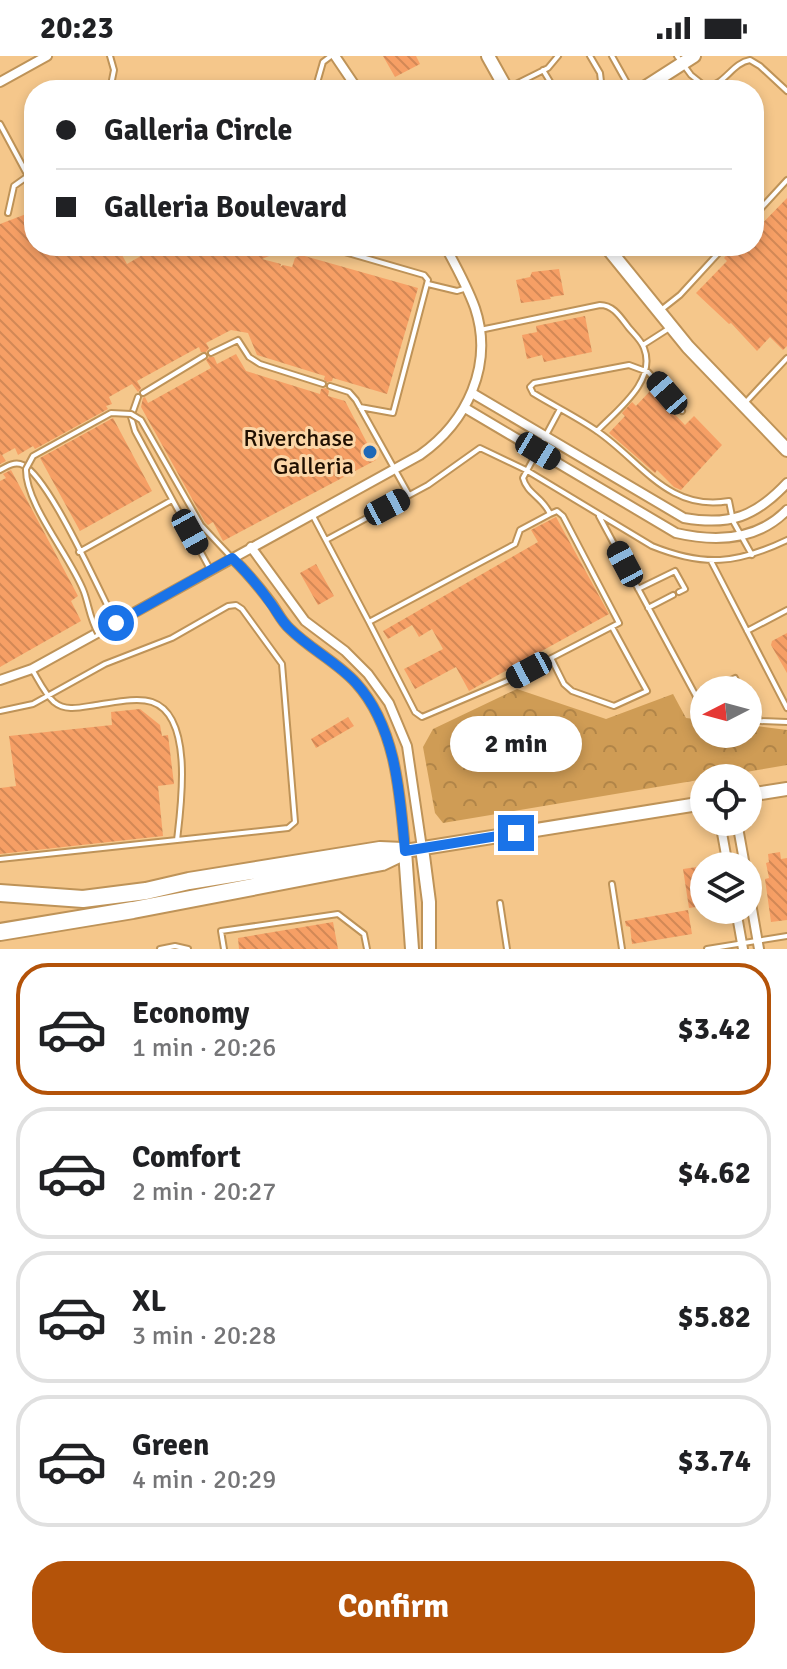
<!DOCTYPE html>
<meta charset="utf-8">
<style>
:root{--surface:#fff;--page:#f6f6f6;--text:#202124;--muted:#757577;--line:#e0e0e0;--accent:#b45309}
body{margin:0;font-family:Signika,sans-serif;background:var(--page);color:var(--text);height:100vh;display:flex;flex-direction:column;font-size:30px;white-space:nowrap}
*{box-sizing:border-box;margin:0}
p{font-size:26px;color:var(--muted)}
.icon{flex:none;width:44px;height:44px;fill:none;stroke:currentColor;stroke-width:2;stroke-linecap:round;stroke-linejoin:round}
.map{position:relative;height:893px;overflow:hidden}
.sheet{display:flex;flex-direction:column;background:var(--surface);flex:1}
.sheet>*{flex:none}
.guide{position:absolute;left:24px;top:24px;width:740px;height:176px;border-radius:32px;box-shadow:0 4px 12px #0003;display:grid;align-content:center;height:176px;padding:0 32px;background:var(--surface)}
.needle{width:52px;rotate:264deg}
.fabs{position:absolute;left:690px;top:620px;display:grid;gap:16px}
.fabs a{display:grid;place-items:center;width:72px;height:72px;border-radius:50%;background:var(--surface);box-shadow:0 4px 12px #0003;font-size:40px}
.end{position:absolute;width:36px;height:36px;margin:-18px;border:10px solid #1a73e8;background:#fff;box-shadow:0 0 0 4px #fff}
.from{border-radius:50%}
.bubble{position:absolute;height:56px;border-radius:28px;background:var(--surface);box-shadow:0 4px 12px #0003;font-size:26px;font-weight:800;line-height:56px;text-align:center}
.car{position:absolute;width:24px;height:48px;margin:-24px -12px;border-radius:10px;box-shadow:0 0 6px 2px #0007;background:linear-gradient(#222 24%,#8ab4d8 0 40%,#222 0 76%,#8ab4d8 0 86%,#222 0)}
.guide b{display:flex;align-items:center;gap:28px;height:76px;font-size:30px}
.guide b+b{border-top:2px solid var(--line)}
.guide i{width:20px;height:20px;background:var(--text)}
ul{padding:14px 0 0;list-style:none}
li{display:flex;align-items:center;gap:24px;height:132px;margin:0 16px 12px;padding:0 16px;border:4px solid var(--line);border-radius:32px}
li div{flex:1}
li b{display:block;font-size:30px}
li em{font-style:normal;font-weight:800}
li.on{border-color:var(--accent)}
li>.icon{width:72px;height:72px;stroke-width:1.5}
.button{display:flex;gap:16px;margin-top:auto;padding:16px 32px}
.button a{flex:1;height:92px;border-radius:32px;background:var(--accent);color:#fff;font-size:32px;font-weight:800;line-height:92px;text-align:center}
.status{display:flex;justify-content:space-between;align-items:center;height:56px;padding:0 40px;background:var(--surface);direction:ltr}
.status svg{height:22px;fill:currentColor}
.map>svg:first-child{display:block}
</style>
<div class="status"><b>20:23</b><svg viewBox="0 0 49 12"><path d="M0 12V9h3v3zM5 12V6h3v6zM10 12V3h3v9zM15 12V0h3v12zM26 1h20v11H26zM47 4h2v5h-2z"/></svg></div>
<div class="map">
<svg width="787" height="893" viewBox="0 0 787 893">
<defs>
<pattern id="forest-crowns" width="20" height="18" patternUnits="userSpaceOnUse" patternTransform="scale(2)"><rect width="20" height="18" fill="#cf9c55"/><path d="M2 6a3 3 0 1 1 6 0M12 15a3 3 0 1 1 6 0" fill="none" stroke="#b18548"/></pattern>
<pattern id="building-back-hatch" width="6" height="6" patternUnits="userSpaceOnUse" patternTransform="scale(2)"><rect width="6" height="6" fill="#f69f65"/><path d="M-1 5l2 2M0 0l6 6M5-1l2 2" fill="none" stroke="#d28856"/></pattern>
</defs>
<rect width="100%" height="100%" fill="#f5c78b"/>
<path fill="url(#forest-crowns)" d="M517 633 606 663 673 638 686 662 704 664V678H748V669L787 674V709L443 767 435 757 423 691 433 673Z"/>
<path fill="url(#building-back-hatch)" d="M383 0H416L420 8 395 21Z
M787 142V290L783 294 770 281 757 295 731 267 729 268 696 237 727 205 724 202 735 190H754V176Z
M34 155V190H117L127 208 158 190H293L262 203 281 208 280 211 283 209 292 211 295 202 301 199 418 232 387 338 333 322 332 325 327 326 324 323 325 320 257 299 248 277 231 274 206 287 209 292 206 296H201L199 291 137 325 141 332 138 336 132 328 109 341 112 348 106 350 108 353 35 393 33 390 18 399 15 392 2 399 6 405 0 408V168Z
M559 213 564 239 550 241 551 243 521 247 516 224 530 221 532 216Z
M585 260 592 296 544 306 542 299 527 303 522 279 537 276 536 270Z
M236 298 246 315 320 338 321 333 326 332 329 335 328 340 345 345 376 404 223 485 213 466 208 469 205 466 141 351 143 342 145 341 148 347 211 312 206 304 209 301H214L217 308Z
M651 334 685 369 694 360 722 389 681 434 674 431 657 414 655 417 609 377 625 360 622 357 632 346 636 350Z
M113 362 152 435 80 475 40 402Z
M11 414 78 540 71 545 81 565 0 611V425L6 422 3 418Z
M556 461 609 558 469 635 456 611 415 633 404 613 443 593 432 573 419 581 412 569 388 583 383 575 538 486 531 474Z
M316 508 334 540 318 549 300 517Z
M787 577V617L771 589 772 585Z
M140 653 160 669 162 680 168 679 174 728 158 730 163 780 0 798V732L16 730 9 680 112 669 111 656Z
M348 661 354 670 316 692 311 683Z
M780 796 781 803 787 802V864L771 866 765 823 769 822 766 807 769 806 768 798Z
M704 810V850L689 852 683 813Z
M688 854 692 878 632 888 630 871 626 870 625 865Z
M333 866 338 893H239L238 882Z"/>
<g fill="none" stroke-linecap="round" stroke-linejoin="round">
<g stroke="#be9358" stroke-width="8">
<path id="lane" d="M110 0 114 14 110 34
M590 0 600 17 602 34
M612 0 631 34
M677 0 691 19 706 31C725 29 732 7 750 4L760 10 787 35
M543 14 555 34
M508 32 548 12 558 0
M315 34 323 6 331 0
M0 68 28 120 34 126
M8 157 14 130 28 120
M754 160 787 124
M324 190 424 219 428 224 393 357 360 351
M428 228 457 235 467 232
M661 254 680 239 725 190
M480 274 600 249C614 249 621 262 629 272 634 278 641 284 644 292 657 325 617 354 597 375
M643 289 668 273
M211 297 238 284 249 301 260 308 323 328
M330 330 349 336 356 344 409 439
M143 337 204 300
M138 341 131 361 135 375 210 513
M745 347 787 302
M682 355 648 316 629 309 534 327 530 331 533 337C554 350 577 361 597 375 641 405 668 456 729 445L733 465 752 499
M0 414C7 410 15 405 23 409 49 421 99 534 115 565
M313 460 369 566 515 488 520 474 550 458C543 441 527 438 523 422L560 353
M599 460 704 655
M326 484 428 429 480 392 526 414 652 490C704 511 737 508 787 484
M79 496 172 444
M711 505 787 652
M638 533 675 515 685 533 679 536
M648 552 673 539
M369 566 415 656 422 661 507 625 619 567 563 460 557 455 550 458
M747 575 787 554
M551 602 564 628 572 635 614 650 647 635 612 571
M711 634 735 622 741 634
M696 642 704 638
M748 646 760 665 787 666
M0 655 33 648 105 608 172 582 228 550 236 549 242 553 282 608 295 766 288 772 177 784C181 750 194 660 152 646 136 641 112 647 96 649 82 651 66 656 54 646 45 638 39 625 33 615
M0 803 177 784
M612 828 622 893
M500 847 507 893
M160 893 175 890 188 893
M224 893 221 875 338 858 364 878 367 893
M707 893 787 880"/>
</g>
<g stroke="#be9358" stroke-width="12">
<path id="street" d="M335 0 358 34
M0 26 47 0
M472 337 684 462C730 470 755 461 787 427
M465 352 676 477C715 486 757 485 787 454
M251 491 305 565 345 595 368 618 389 647 407 690 422 792
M232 502C247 516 260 532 272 548 278 557 282 566 290 573 310 593 337 606 356 627 396 671 400 738 405 794
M0 624 32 613 420 399C467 366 494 309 475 252 467 230 456 210 445 190
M720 766 728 810
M737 766 745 810
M748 830 759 893
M736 854 743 893"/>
</g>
<g stroke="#be9358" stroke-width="16">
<path id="secondary" d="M488 0 507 34
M641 34 694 0
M606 190 688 291 787 394
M748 739 787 733
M422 792 429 846V893
M412 893 405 795 704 747"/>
</g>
<g stroke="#be9358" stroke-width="20">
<path id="highway" d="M0 837 83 843 146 835 189 825 380 794 403 795
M0 876 133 854 382 806 405 795"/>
</g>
<use href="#lane" stroke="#fff" stroke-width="4"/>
<use href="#street" stroke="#fff" stroke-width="8"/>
<use href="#secondary" stroke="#fff" stroke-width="12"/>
<use href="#highway" stroke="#fff" stroke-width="16"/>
<g stroke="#be9358" stroke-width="8" stroke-linecap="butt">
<path id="lane-bridge" d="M98 577C90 563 89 550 84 536 71 501 25 448 26 413L33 400 111 357 131 358 141 364 201 469 232 502"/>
</g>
<use href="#lane-bridge" stroke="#fff" stroke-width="4"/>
</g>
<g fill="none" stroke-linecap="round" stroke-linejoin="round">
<path stroke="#1a73e8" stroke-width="10" d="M116 567 232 502C247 516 260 532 272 549 278 557 282 566 290 573 310 593 337 606 356 627 396 671 400 738 405 795L516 777"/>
</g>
<circle fill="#1e68b7" stroke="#fbd6a7" stroke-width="3" cx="370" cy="396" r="8"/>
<g text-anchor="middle" stroke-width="6" stroke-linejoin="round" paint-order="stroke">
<g font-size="24" fill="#1f0f00" stroke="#fbd6a7" text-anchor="end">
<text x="354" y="390">Riverchase<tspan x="354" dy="28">Galleria</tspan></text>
</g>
</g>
</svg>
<div class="fabs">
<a><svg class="needle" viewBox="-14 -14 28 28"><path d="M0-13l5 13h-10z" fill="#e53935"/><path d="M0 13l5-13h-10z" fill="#757577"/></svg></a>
<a><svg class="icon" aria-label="locate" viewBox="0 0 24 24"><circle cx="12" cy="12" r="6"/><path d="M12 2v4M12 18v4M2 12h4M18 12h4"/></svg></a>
<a><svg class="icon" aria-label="layers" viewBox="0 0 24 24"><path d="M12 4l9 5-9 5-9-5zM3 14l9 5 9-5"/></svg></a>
</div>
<i class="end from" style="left:116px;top:567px"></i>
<i class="end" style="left:516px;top:777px"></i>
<div class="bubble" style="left:450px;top:660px;width:132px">2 min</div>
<i class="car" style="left:667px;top:337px;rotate:319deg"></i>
<i class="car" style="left:538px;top:395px;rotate:121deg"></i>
<i class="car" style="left:387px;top:451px;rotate:62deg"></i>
<i class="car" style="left:190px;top:476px;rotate:151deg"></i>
<i class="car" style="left:625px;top:508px;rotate:332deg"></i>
<i class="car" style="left:529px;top:614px;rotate:242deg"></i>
<div class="guide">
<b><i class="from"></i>Galleria Circle</b>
<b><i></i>Galleria Boulevard</b>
</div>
</div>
<section class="sheet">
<ul>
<li class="on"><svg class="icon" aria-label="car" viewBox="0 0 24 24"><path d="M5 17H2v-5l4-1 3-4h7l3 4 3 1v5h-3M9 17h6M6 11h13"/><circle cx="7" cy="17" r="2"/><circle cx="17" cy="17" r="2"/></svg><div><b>Economy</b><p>1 min · 20:26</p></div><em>$3.42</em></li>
<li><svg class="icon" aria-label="car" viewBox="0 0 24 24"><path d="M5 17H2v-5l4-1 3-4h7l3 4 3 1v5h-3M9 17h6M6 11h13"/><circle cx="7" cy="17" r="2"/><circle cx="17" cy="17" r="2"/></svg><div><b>Comfort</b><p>2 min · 20:27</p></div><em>$4.62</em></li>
<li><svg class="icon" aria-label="car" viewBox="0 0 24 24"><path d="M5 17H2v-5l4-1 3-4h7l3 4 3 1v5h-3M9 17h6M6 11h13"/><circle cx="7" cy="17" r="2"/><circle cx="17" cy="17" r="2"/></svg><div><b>XL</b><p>3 min · 20:28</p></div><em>$5.82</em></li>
<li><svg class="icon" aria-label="car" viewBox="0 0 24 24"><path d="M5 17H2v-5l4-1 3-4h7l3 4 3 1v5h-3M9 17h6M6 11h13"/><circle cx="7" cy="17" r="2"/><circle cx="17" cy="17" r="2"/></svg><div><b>Green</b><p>4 min · 20:29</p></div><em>$3.74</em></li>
</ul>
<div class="button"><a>Confirm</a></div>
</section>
